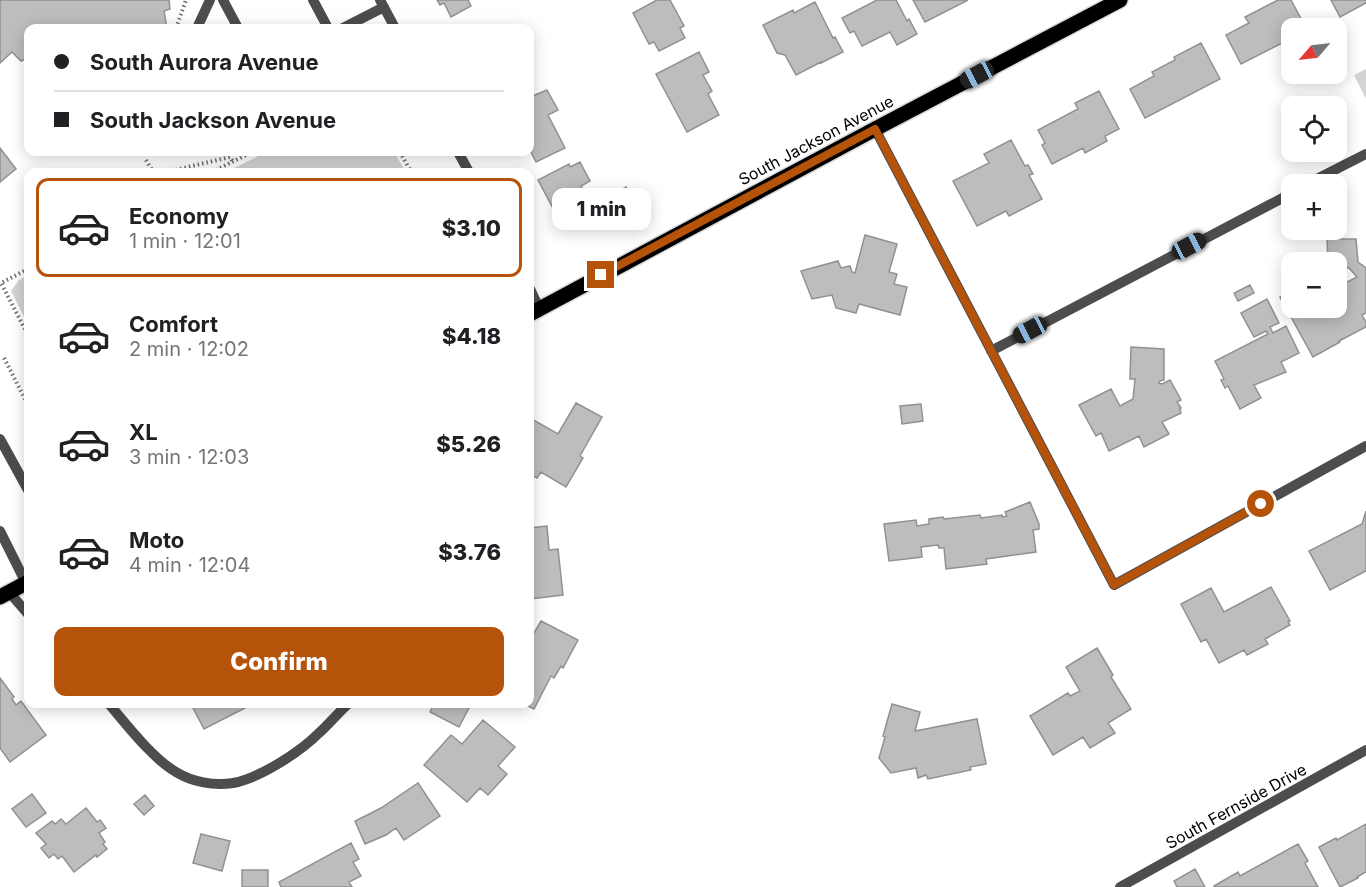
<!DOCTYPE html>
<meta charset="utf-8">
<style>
:root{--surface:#fff;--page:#f6f6f6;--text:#202124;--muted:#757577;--line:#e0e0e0;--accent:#b45309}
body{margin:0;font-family:Inter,sans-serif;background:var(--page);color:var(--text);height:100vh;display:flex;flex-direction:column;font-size:22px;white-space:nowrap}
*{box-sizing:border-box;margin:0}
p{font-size:20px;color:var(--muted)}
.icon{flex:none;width:33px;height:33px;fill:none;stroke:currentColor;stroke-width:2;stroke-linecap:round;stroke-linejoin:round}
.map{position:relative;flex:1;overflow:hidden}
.drawer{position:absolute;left:24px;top:168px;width:510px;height:540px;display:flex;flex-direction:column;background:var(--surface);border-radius:12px;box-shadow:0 3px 15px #0003}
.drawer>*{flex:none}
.banner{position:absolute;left:24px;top:24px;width:510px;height:132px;border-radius:12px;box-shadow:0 3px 15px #0003;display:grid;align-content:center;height:132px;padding:0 30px;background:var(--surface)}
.needle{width:39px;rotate:242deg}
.buttons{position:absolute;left:1281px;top:18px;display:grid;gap:12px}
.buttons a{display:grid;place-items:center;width:66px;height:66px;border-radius:12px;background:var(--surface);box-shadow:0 3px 15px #0003;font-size:30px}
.end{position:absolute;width:27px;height:27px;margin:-14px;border:8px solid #b45309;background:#fff;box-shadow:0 0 0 3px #fff}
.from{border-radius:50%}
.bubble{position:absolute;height:42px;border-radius:12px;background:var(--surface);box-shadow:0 3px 15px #0003;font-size:20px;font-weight:800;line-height:42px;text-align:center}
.car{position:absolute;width:18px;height:36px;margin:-18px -9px;border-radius:8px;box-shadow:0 0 4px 2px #0007;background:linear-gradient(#222 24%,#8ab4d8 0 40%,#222 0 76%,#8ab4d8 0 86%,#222 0)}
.banner b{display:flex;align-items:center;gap:21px;height:57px;font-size:22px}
.banner b+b{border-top:2px solid var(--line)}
.banner i{width:15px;height:15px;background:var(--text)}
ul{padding:10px 0 0;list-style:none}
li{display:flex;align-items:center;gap:18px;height:99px;margin:0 12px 9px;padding:0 18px;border:3px solid transparent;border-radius:12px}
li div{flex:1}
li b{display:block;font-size:22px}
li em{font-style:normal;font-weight:800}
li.selected{border-color:var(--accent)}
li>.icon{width:54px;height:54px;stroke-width:1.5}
.primary-button{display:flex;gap:12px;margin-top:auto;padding:12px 30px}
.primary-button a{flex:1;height:69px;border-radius:12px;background:var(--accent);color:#fff;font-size:24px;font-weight:800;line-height:69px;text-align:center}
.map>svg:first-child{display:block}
</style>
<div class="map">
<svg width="1366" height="887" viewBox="0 0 1366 887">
<rect width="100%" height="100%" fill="#fff"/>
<path fill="#d4d4d4" d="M1366 69V99L1354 75Z
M267 152H394L406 172H226Z
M28 275V325L11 291 19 280Z"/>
<path fill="#bdbdbd" stroke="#919191" stroke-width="1.5" d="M2 0H169L170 9 164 11 167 28H28V58L21 61 12 52 0 63V1Z
M437 0H468L471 6 451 17 444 3 440 5Z
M657 0H670L684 26 680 28 685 38 659 51 654 42 649 44 633 13Z
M877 0H896L907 21 909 19 917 34 897 45 890 32 862 46 854 31 850 33 842 18Z
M913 0H968L925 22Z
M1278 0H1291L1306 28H1292V38L1241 64 1226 35 1249 23 1245 17Z
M1331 0H1366V3L1340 17Z
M815 2 833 38 835 37 843 52 821 63V62L796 75 785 55 777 53 763 25 793 10 794 13Z
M1201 43 1220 79 1145 118 1130 89 1154 76 1152 72 1175 60 1174 57Z
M699 52 709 72 703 75 712 91 708 94 719 115 687 132 656 74Z
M547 90 558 110 548 115 565 148 536 162 530 150V97Z
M1099 91 1119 129 1105 136 1107 141 1085 153 1083 148 1052 164 1042 145 1045 143 1038 130 1078 109 1075 103Z
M1011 140 1025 166 1028 165 1033 174 1029 175 1042 199 1009 216 1006 211 977 226 953 181 989 163 984 154Z
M0 148 16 169 0 182Z
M580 162 590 181 581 186 593 211 563 227 538 180 569 164 570 167Z
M626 187 630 196 621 200 624 206 605 216 600 205 619 195 617 192Z
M865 235 897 244 889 272 897 274 894 284 907 287 900 315 859 304 856 313 836 308 832 295 812 299 801 271 838 261 841 268 850 266 852 272 855 273Z
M1327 239H1356L1358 262 1366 268V313L1362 315 1366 322V327L1339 341 1340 342 1313 357 1280 297 1292 291V308H1336V288L1357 277 1349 268 1336 267V262H1328Z
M1250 285 1254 293 1238 301 1234 293Z
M1267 299 1279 323 1270 327 1273 333 1286 326 1299 353 1281 362 1286 372 1254 385 1261 398 1240 409 1228 386 1225 388 1221 380 1224 379 1215 361 1268 334 1266 331 1254 337 1241 313Z
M1131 347 1164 349V380L1160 381 1159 383 1162 384 1170 380 1181 400 1177 402 1181 408 1180 409 1181 413 1162 422 1169 434 1144 447 1139 436 1109 451 1101 433 1096 436 1079 405 1111 389 1120 406 1133 399 1135 379H1130Z
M576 403 602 417 580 456 583 458 566 487 541 472 537 478 532 475 530 480V418L558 434Z
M921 404 923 421 902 424 900 406Z
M1030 502 1039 524V529L1033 530 1036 552 986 559 987 564 946 569 944 548H939L938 545 921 547 922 557 889 561 884 524 916 520 917 526 929 524V519L943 517 944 519 980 515 981 518 1002 515V517L1007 516 1005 512Z
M1366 511V571L1330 590 1309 551 1362 524Z
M547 526 549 550 558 549 563 595 530 599V528Z
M1271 587 1290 621 1288 622 1290 625 1265 639 1268 644 1247 655 1244 650 1219 663 1206 639 1201 642 1181 604 1211 588 1224 612Z
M541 621 578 640 563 668 561 666 554 678 551 676 534 709 524 704H530V630L534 633Z
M1097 648 1113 675 1111 677 1131 709 1108 723 1115 733 1090 748 1083 737 1053 755 1030 716 1068 693 1070 696 1080 691 1066 667Z
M0 678 14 697 12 699 16 705 21 701 46 735 10 762 0 748Z
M191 704H242L245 708 204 729Z
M434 704H471L459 727 430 712Z
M892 704 920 712 915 731 977 719 986 764 970 767 971 770 928 779 926 775 918 778 916 768 891 773 879 758 885 737 883 736Z
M483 720 515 747 498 766 507 774 488 795 480 788 467 802 424 765 451 735 462 744Z
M418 783 440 816 404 840 396 828 386 835 365 844 355 821 381 808Z
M32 794 46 813 26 827 12 809Z
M145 795 154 806 144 815 134 804Z
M86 808 97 822 100 820 106 828 99 833 105 842 103 844 107 849 97 857 96 855 74 872 62 856 58 859 54 854 49 858 41 848 46 844 36 833 52 821 55 824 61 819 66 824Z
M1366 824V872L1357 877 1358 878 1340 887 1319 847 1336 838 1337 840Z
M201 834 230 841 222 871 193 863Z
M351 843 359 859 353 862 361 876 349 882 352 887H281L279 882Z
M1298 844 1308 861 1305 863 1318 887H1215L1214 886 1238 872 1240 876Z
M1195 869 1205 887H1177L1174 881Z
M242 870H268V887H242Z"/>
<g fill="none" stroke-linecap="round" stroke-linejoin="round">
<g stroke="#dbdbdb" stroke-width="18">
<path id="major" d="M530 314 875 129 1120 0
M0 597 28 582"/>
</g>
<path stroke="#6f6f6f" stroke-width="4" stroke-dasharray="1.5 3" stroke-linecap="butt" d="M176 28 186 0
M400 152 411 172
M146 160 153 172
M167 172 230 157 233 162
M212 172 252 152
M28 269 1 283 28 335
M4 358 28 405"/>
<path stroke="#4d4d4d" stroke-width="10" d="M223 0 238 28
M313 0 328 28
M380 0 395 28
M197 28 210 0
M343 28 384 7
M875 129 1114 585 1366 446
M458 152 469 172
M1307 184 1366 154
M530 289 539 308
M991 351 1292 193
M0 439 28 490
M0 531 26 583
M9 592 28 614
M109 704C127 725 152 758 176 772 192 782 214 786 233 783 260 778 300 752 319 733 329 724 338 713 348 704
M1120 887 1366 750"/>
<use href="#major" stroke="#000" stroke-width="15"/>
</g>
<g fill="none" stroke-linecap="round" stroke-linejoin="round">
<path stroke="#b45309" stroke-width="8" d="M601 275 875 129 1114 585 1261 504"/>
</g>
<g text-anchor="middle" stroke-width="5" stroke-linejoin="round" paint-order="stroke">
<g font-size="16" fill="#000" stroke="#fff">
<text transform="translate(816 140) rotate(-28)" y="6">South Jackson Avenue</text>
<text transform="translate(1236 806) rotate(-29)" y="6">South Fernside Drive</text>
</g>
</g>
</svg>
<div class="buttons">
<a><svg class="needle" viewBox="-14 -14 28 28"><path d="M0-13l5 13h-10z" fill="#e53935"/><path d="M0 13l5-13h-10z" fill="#757577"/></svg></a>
<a><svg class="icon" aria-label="locate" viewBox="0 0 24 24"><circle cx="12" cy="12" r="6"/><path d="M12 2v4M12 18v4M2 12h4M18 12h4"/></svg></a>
<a>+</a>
<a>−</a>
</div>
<i class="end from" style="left:1261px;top:504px"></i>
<i class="end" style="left:601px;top:275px"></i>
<div class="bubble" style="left:552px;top:188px;width:99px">1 min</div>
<i class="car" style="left:977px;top:75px;rotate:242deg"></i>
<i class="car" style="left:1189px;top:246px;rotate:62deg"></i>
<i class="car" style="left:1030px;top:330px;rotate:242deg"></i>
<div class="banner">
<b><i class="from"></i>South Aurora Avenue</b>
<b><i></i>South Jackson Avenue</b>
</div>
<section class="drawer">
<ul>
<li class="selected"><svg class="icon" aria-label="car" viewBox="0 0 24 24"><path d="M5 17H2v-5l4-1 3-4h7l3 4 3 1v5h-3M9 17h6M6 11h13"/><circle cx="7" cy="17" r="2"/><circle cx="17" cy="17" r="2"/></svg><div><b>Economy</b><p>1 min · 12:01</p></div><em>$3.10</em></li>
<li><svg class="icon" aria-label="car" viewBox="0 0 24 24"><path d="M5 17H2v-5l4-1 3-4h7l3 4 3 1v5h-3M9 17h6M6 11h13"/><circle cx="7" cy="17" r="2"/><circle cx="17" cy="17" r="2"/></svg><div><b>Comfort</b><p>2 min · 12:02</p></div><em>$4.18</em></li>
<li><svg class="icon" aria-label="car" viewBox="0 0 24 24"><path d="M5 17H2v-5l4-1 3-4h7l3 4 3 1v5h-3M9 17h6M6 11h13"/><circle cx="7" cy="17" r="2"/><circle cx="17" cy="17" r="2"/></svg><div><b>XL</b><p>3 min · 12:03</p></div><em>$5.26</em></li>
<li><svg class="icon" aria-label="car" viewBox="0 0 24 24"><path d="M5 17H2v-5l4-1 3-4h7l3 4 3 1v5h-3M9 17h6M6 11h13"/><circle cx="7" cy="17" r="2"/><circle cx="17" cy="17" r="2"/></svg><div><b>Moto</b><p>4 min · 12:04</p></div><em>$3.76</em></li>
</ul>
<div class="primary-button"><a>Confirm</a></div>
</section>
</div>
